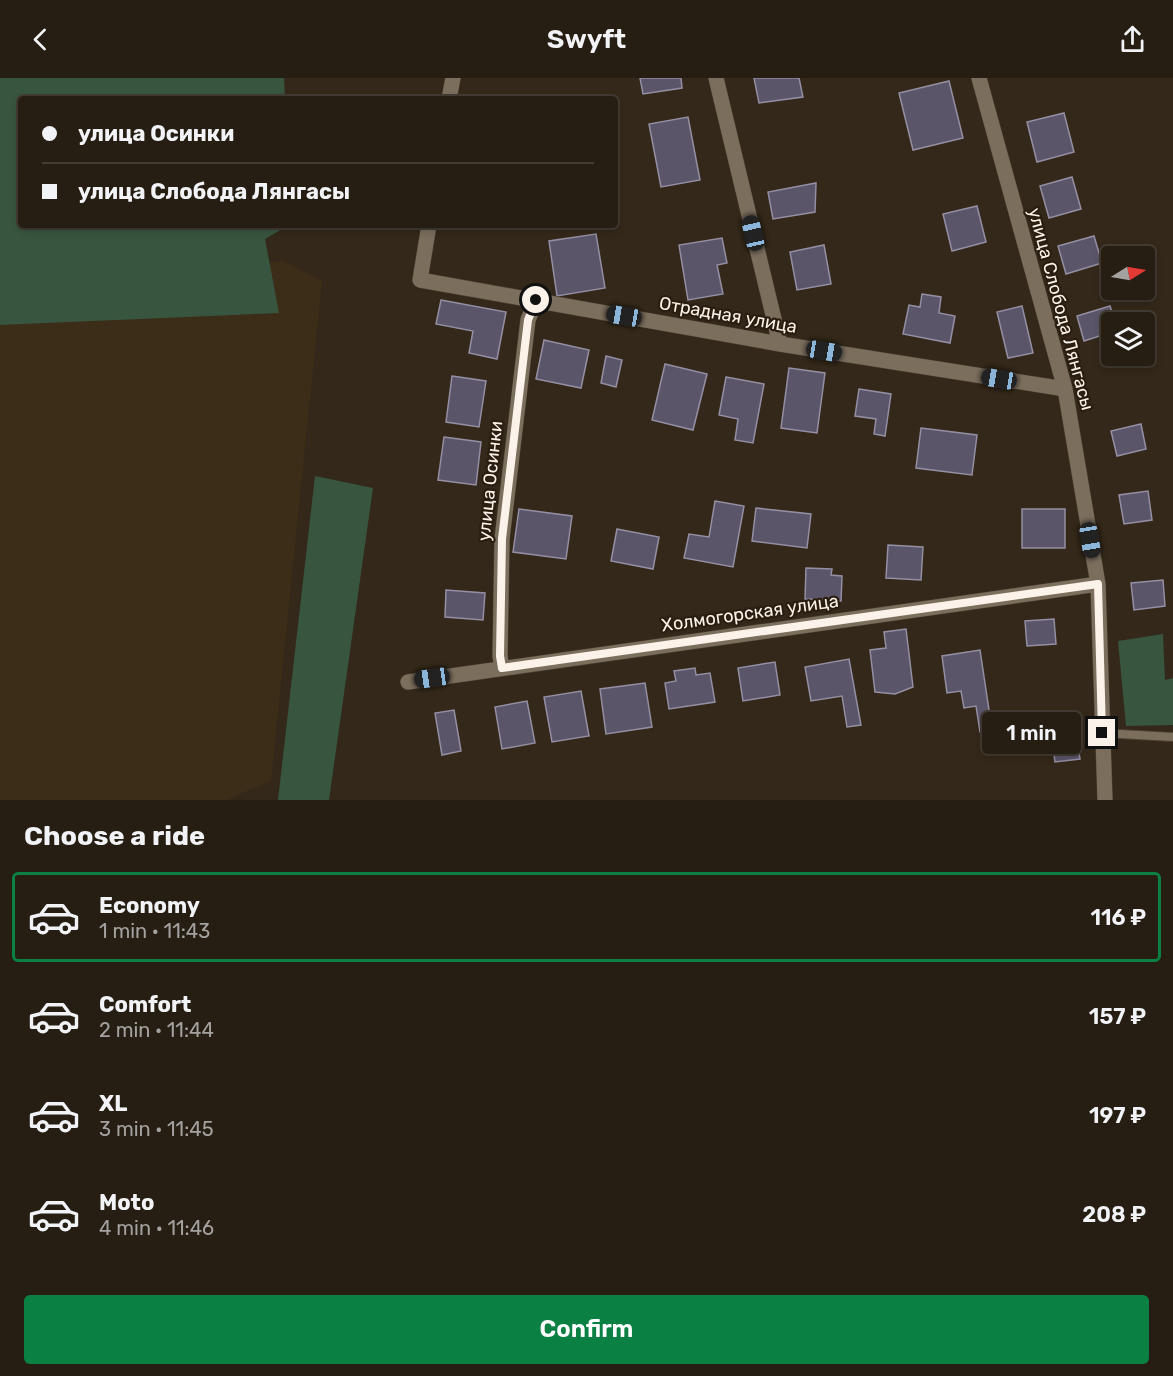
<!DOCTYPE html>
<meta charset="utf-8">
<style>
:root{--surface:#261e13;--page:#322b21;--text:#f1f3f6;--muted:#a4a2a0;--line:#423c33;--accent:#0b8043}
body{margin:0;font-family:Rubik,sans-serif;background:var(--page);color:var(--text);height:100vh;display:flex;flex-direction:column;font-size:22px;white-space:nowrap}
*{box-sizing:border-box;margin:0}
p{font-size:20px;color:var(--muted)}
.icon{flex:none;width:33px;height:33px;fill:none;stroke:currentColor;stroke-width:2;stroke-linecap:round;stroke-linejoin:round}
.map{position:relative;height:722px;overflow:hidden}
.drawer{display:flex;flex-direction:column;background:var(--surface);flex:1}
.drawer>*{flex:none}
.top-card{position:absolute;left:18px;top:18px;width:600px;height:132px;border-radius:6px;box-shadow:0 3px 9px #0003,0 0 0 2px var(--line);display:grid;align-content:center;height:132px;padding:0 24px;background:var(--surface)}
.needle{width:39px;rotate:79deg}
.controls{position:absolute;left:1101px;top:168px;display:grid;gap:12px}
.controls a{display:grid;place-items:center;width:54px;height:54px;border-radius:6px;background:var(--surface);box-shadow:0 3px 9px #0003,0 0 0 2px var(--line);font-size:30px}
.end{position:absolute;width:27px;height:27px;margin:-14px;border:8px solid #fbf3e9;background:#111;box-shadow:0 0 0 3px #111}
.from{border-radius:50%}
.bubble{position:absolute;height:42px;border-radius:6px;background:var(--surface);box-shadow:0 3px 9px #0003,0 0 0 2px var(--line);font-size:20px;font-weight:600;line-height:42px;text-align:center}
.car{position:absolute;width:18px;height:36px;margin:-18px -9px;border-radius:8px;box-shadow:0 0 4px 2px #0007;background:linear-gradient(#222 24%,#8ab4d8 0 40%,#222 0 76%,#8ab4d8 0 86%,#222 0)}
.top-card b{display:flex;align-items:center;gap:21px;height:57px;font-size:22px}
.top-card b+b{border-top:2px solid var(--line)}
.top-card i{width:15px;height:15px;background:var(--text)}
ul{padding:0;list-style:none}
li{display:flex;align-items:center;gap:18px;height:90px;margin:0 12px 9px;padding:0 12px;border:3px solid transparent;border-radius:6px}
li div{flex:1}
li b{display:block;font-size:22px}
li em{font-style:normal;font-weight:600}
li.current{border-color:var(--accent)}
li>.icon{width:54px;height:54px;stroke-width:1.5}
h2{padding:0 24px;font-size:27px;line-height:72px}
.action{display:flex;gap:12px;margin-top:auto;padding:12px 24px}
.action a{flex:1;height:69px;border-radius:6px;background:var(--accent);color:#fff;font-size:24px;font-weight:600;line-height:69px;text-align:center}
header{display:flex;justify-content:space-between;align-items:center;height:78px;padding:0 24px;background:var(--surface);font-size:27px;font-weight:600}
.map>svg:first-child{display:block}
</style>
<header><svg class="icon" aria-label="back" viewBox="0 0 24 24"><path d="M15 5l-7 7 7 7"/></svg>Swyft<svg class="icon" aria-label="share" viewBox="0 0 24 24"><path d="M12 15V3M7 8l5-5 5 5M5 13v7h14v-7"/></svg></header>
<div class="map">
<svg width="1173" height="722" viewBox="0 0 1173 722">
<rect width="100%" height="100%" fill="#332819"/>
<path fill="#3c2d18" d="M283 183 322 203 271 703 226 722H0V207Z"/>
<path fill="#385540" d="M0 0H284L285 21H21V147H289L265 161 279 235 0 247Z
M315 398 373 410 329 722H278Z
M1163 556 1165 602 1173 600V647L1126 648 1118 563Z"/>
<path fill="#5a5568" stroke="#948fa3" stroke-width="1.5" d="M640 0H681L682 10 643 16Z
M754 0H799L803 19 759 25Z
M949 3 963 60 913 72 899 15Z
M1064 35 1074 74 1037 84 1027 44Z
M688 39 700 102 661 109 649 46Z
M1072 99 1081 131 1049 140 1040 108Z
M816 105 815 134 773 141 768 114Z
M977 128 986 164 952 173 943 136Z
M596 156 605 210 557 218 549 163Z
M1094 158 1102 185 1066 196 1058 168Z
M722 160 727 185 717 187 723 216 688 222 679 167Z
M824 167 831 206 797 212 790 174Z
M922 216 941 219 939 235 955 238 950 265 903 256 909 227 920 229Z
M441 222 506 234 497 281 469 275 473 253 436 246Z
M1022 228 1033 275 1008 280 997 234Z
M1110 228 1115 244H1112V254L1084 263 1077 238Z
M544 262 589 272 581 310 536 301Z
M606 278 622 282 616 309 601 305Z
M665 286 707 296 693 352 652 342Z
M789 290 825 295 817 355 781 350Z
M452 298 486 303 479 349 446 344Z
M726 299 764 306 753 365 735 362 738 341 719 337Z
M859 311 891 316 885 358 874 356 876 341 855 338Z
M1141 346 1146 371 1117 378 1111 353Z
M921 350 977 357 972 397 916 390Z
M444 359 481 364 476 407 438 402Z
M1148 413 1152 442 1124 446 1119 417Z
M715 423 744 428 733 489 684 480 689 456 709 459Z
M756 430 811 436 807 470 752 463Z
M519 431 572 438 566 481 513 474Z
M1022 431H1065V470H1022Z
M617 451 659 459 653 491 611 483Z
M888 467 923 469 921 502 886 500Z
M806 490 832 491 831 497 842 498 841 523 805 521Z
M1163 502 1165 528 1134 532 1131 505Z
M446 512 485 515 483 542 445 539Z
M1054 541 1056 566 1027 568 1025 543Z
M906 551 913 609 895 616 875 614 870 572 886 570 884 554Z
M980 572 992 652 980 654 976 628 964 630 961 613 947 615 942 578Z
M849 581 861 647 847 649 842 618 811 623 805 589Z
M775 584 780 617 743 623 738 590Z
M695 590 696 597 710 595 715 624 669 631 665 605 676 603 674 593Z
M645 605 652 649 606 656 600 611Z
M581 613 589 658 552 664 544 619Z
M527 623 535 665 502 671 495 629Z
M454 632 461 673 442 677 435 635Z
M1074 644 1080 681 1055 684 1050 648Z"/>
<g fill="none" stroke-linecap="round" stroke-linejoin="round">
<g stroke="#4c4336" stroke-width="10">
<path id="lane" d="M1102 655 1173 659"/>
</g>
<g stroke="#4c4336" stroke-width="16">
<path id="street" d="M716 0 780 266
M979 0 1065 311 1098 506 1105 722
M449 21 453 0
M429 147 420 202 780 266 1065 311
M502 590 500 578 502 461 528 242 536 222
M408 604 1098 506"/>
</g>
<use href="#lane" stroke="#7b6e5d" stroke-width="8"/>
<use href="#street" stroke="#7b6e5d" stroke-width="15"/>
</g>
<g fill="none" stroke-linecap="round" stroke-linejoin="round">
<path stroke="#fbf3e9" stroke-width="8" d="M536 222 528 242 502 461 500 578 502 590 1098 506 1102 655"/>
</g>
<g text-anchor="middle" stroke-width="4.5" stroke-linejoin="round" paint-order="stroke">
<g font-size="18" fill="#fbf3e9" stroke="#291e0f">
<text transform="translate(1061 231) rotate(75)" y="6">улица Слобода Лянгасы</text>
<text transform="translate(728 237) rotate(10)" y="6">Отрадная улица</text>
<text transform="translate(490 403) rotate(-84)" y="6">улица Осинки</text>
<text transform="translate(750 535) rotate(-8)" y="6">Холмогорская улица</text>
</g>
</g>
</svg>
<div class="controls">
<a><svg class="needle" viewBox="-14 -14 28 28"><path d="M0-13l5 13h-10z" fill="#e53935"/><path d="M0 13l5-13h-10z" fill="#a4a2a0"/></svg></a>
<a><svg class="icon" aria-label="layers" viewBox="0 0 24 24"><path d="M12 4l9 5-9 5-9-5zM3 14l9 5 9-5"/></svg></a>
</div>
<i class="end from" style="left:536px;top:222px"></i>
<i class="end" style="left:1102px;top:655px"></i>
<div class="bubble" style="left:982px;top:634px;width:99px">1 min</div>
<i class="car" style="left:753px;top:155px;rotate:347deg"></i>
<i class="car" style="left:624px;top:238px;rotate:280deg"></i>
<i class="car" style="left:824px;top:273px;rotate:99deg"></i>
<i class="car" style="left:999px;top:301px;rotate:279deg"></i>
<i class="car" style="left:1090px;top:462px;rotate:171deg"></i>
<i class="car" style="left:432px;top:600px;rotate:262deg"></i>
<div class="top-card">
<b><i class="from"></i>улица Осинки</b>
<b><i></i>улица Слобода Лянгасы</b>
</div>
</div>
<section class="drawer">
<h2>Choose a ride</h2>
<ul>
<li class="current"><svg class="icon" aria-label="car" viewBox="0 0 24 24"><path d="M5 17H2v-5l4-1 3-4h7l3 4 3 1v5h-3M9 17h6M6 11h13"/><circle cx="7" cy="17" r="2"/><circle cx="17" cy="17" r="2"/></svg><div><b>Economy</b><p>1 min · 11:43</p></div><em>116 ₽</em></li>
<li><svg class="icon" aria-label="car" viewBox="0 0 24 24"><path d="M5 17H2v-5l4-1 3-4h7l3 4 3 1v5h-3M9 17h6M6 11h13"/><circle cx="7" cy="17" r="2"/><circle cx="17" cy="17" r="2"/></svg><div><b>Comfort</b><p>2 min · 11:44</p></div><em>157 ₽</em></li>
<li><svg class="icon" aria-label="car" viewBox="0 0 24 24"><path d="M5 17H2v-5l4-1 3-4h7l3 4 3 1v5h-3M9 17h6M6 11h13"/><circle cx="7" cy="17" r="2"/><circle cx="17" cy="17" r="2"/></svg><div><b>XL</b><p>3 min · 11:45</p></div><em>197 ₽</em></li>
<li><svg class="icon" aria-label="car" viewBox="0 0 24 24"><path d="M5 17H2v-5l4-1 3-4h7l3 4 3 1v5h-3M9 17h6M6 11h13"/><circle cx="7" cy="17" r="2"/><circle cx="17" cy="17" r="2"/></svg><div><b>Moto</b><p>4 min · 11:46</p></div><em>208 ₽</em></li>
</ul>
<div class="action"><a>Confirm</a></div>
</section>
